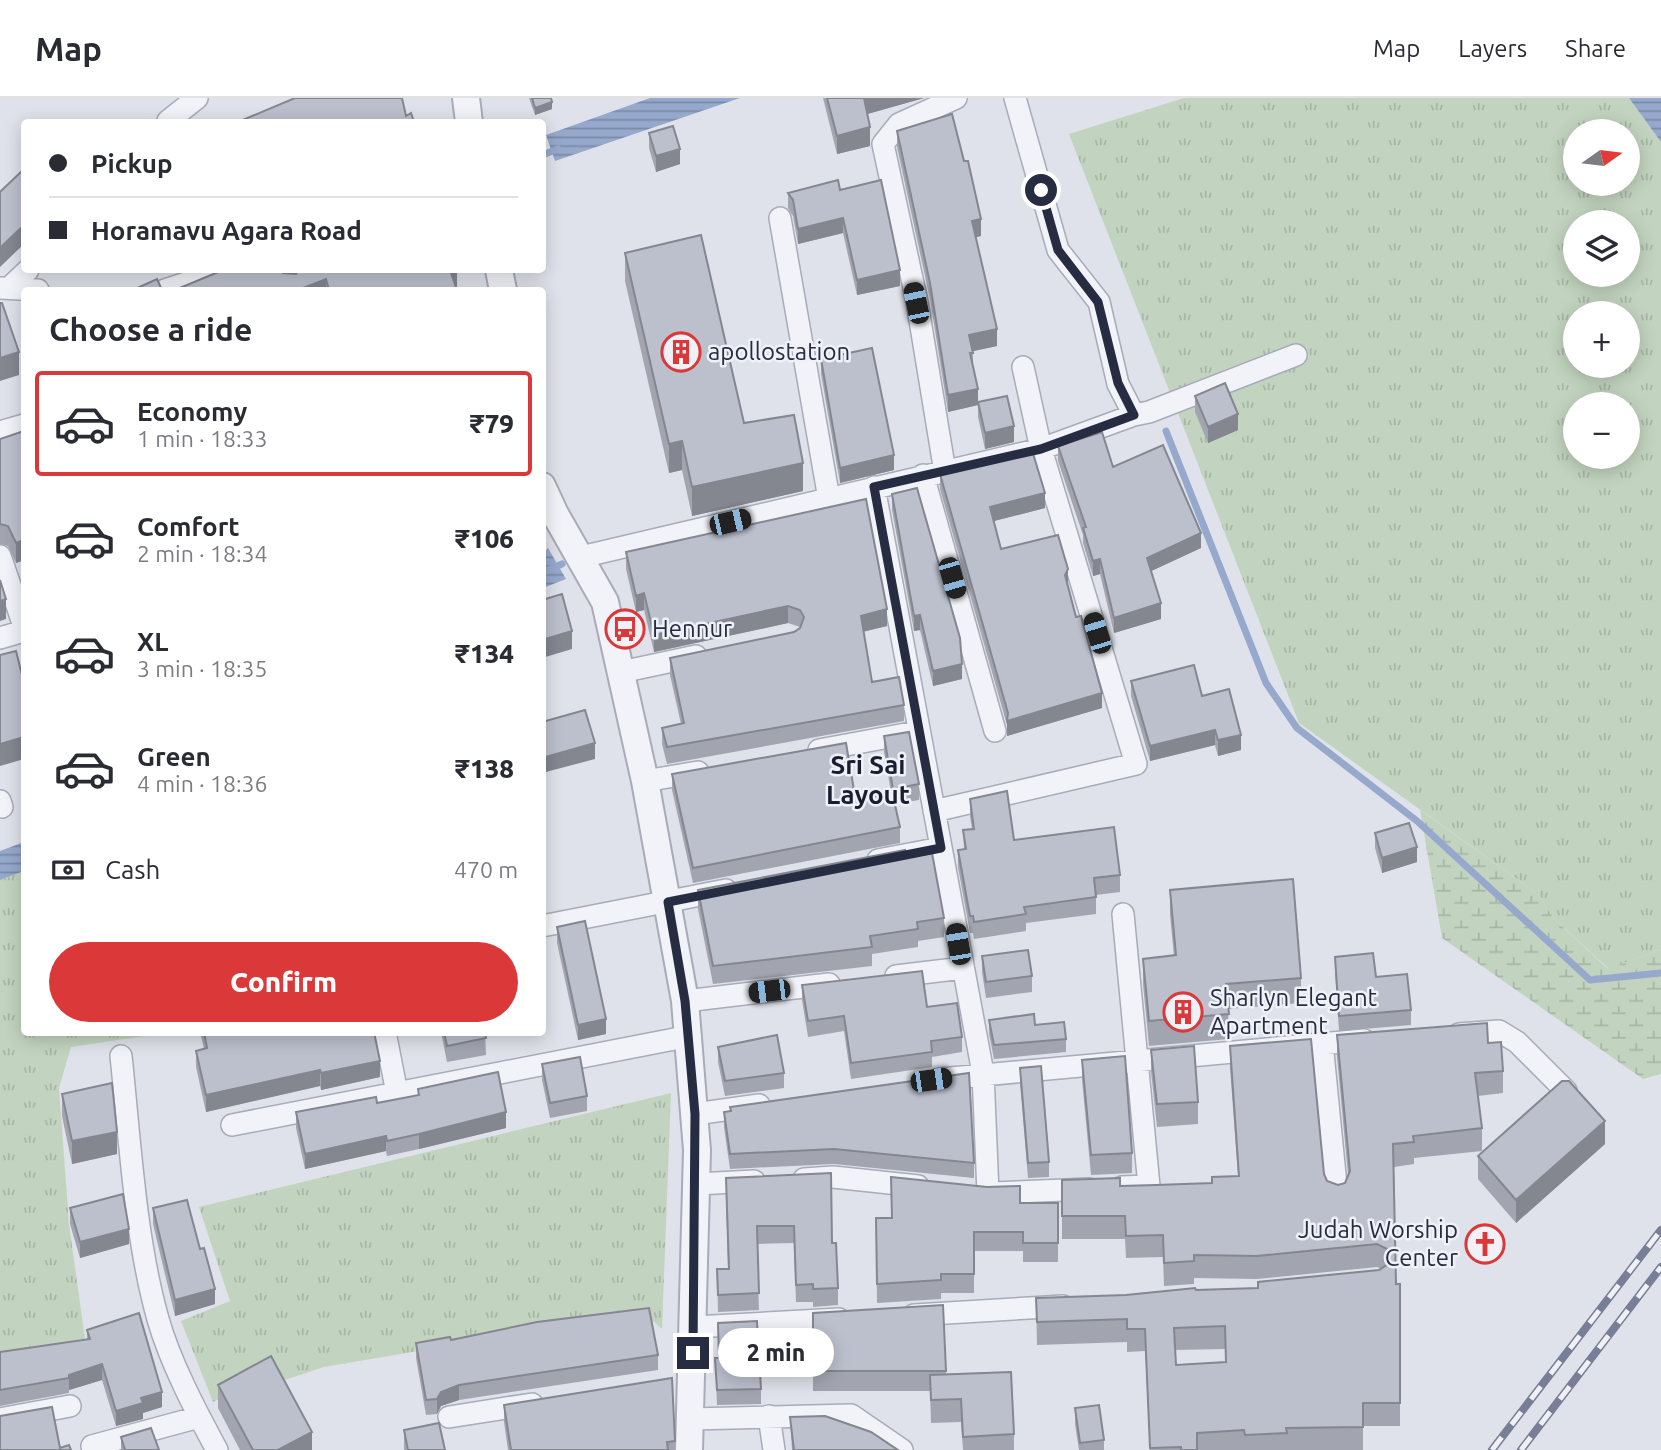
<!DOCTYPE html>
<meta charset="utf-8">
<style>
:root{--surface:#fff;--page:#f2f2f3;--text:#2b2b33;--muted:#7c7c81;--line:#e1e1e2;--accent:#db3839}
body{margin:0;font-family:Ubuntu,sans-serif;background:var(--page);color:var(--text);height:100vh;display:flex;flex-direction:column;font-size:26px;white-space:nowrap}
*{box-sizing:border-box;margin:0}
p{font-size:23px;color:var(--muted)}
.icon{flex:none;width:38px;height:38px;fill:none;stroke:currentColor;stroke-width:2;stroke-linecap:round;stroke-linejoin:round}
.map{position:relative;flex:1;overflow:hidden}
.drawer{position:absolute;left:21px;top:189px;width:525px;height:749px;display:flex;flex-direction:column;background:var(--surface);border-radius:7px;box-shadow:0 4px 18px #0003}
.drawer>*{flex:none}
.top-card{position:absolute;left:21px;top:21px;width:525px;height:154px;border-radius:7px;box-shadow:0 4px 18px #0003;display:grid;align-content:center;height:154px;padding:0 28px;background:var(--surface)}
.needle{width:46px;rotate:76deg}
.tools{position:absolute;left:1563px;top:21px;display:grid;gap:14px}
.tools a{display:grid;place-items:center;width:77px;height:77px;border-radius:50%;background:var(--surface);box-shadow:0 4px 18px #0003;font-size:35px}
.end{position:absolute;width:32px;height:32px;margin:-16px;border:9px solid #262c42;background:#fff;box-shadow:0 0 0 4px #fff}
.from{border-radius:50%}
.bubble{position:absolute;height:49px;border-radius:24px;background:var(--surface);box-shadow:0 4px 18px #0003;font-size:23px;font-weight:800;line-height:49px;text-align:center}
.car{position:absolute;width:21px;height:42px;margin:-21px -10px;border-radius:9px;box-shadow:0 0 5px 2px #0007;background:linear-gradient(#222 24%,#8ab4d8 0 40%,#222 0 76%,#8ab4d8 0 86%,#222 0)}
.top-card b{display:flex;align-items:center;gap:24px;height:66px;font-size:26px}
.top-card b+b{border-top:2px solid var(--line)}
.top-card i{width:18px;height:18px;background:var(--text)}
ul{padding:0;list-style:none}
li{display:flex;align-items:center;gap:21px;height:105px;margin:0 14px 10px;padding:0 14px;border:4px solid transparent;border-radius:7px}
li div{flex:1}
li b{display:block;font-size:26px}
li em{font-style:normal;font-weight:800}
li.selected{border-color:var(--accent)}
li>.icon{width:63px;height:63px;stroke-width:1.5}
h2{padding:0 28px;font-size:32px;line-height:84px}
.pay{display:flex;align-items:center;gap:18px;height:77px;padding:0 28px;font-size:26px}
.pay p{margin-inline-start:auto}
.primary-button{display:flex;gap:14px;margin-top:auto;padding:14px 28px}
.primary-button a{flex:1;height:80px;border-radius:42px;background:var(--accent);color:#fff;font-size:28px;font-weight:800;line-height:80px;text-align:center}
header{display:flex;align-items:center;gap:42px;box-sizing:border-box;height:98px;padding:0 35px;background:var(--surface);border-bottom:2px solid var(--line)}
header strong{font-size:33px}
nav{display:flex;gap:38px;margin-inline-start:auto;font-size:24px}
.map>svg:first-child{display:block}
</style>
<header>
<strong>Map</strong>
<nav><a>Map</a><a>Layers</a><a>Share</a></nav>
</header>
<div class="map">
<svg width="1661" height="1352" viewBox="0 0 1661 1352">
<defs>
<pattern id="grass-tufts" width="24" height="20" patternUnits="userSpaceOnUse" patternTransform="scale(1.75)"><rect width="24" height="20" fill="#c2d4bf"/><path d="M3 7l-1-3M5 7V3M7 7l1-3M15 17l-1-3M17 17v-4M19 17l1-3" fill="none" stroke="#a7b6a5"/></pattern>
<pattern id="wetland-marsh" width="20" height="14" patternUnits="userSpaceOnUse" patternTransform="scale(1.75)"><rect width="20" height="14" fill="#c2d4bf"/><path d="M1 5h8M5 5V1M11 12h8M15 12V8" fill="none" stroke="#a7b6a5"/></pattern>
<pattern id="water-rules" width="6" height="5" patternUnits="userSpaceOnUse" patternTransform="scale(1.75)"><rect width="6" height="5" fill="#96a9cd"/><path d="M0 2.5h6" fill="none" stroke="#7a8aa8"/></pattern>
</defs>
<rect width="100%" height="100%" fill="#dfe2ea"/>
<path fill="url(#grass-tufts)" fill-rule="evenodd" d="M1184 0H1629L1661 44V851L1609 871 1554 821 1538 796 1299 625 1069 36ZM1575 33H1628V86H1575ZM1575 124H1628V177H1575ZM1575 215H1628V268H1575ZM1575 306H1628V359H1575Z
M24 773V934L165 935 71 949 59 990 69 1126 85 1241 0 1254V782Z
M671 995 662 1231 644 1215 324 1269 279 1284 273 1273 213 1304 181 1223 230 1203 199 1109Z"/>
<path fill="url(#wetland-marsh)" d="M1420 712 1538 796 1554 821 1608 871 1661 851V976L1643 981 1442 840Z"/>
<path fill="url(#water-rules)" d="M650 0H740L555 63 546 37Z
M1629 0H1661V44Z
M548 450 566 481 543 490V456Z
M24 744V773L0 782V753Z"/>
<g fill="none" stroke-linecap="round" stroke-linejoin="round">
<path stroke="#96a9cd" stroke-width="7" d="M542 57 558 51
M1166 333 1266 585 1297 630 1417 723 1590 882 1661 875
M542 475 562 466"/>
<g stroke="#a8abb8" stroke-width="24">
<path id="minor" d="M1015 0 1058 152 1099 204 1118 286 1134 317
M168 23 197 0
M780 120 829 401
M0 190 38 192
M9 190 28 172
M165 192 226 172
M0 334 24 327
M945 374 917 204 883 46 899 26 956 0
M923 377 995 633
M874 389 983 975 988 1095
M0 458 24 528
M581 459 1041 351 1134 317 1149 314 1296 257
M0 540 24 533
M621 574 696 558
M819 652 911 635
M645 683 698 674
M0 703 2 709
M934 713 1136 666 1041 351 1023 269
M878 762 941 750
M542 828 726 792
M896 878 963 870
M685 903 829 886
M385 934 397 995
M1459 936 1499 933 1517 944 1566 993
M1322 945 1337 1097
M121 958C130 1042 135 1140 158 1221 170 1264 196 1313 217 1352
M940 981 1364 942
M695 1016 759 1007
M232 1027 690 938
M804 1081 833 1079 918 1088
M697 1086 754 1083
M1122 1089 1149 1088 1123 816
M992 1095 1089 1091
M914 1217 1063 1208
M695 1229 839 1221
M769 1318 774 1352
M449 1319 532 1306
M0 1321 70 1308
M690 1321 851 1317 902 1352
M93 1352 92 1348 199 1319"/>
</g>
<g stroke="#a8abb8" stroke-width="30">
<path id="tertiary" d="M466 0 469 24
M499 172 503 192
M542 388 555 416 605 504 645 683 685 903 697 1052 689 1352"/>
</g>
<use href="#minor" stroke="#f2f3f8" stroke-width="21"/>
<use href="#tertiary" stroke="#f2f3f8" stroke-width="26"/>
<g stroke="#777e95" stroke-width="8">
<path id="rail" d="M1492 1352 1661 1132
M1521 1352 1661 1169"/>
</g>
<use href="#rail" stroke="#eff1f7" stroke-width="5" stroke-dasharray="16" stroke-linecap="butt"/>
</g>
<path fill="#a2a5b0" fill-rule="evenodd" d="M529 0H551L552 11 535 17Z
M823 0H924L867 16 870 48 837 56Z
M897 33 981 138 976 139 997 248 973 253V269L978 304 1014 344 985 351 978 319V307L948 314 930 201 897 49Z
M649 35 680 66 656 74 649 50Z
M840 92 900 188 857 197 843 135 798 146 793 118 788 110V95Z
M625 155 744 325 803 393 692 418 682 372 669 375 625 183Z
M295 172H457V192H175L283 175 296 176 297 175Z
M821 261 894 372 840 385 821 276Z
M1195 298 1238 332 1208 345 1195 314Z
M24 333V462L16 465 8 448 0 446V341Z
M1058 348 1113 369 1201 450 1151 473 1161 521 1114 535 1100 476 1093 478 1083 445V437L1058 363Z
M940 376 1045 410 994 423 1001 451 1068 486 1067 487 1076 519 1102 610 1007 638V627L940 391Z
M892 396 962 581 933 588 920 532 914 533 892 412Z
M626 454 887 528 863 534 872 584 904 607V623L667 666 662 646V630L681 626 670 577V560L794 534 800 530V529L788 525 654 554 644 512 636 514 626 471Z
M1131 583 1202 598 1241 652 1218 658 1215 647 1150 663 1131 598Z
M884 638 919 686V702L895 706 900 729V745L693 785 672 692V676L855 698 861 701 891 694 884 654Z
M970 701 1014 742 1120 777V794L1096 797V816L1026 825V833L974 841 973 835H970L958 769V752L964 751 963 732 972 731 970 718Z
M1375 735 1417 764 1382 775 1375 750Z
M906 759 944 820V839L918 843V849L872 856V868L713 886 698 811V792Z
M1170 792 1301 880V905L1228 911 1229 941 1149 948 1143 886V861L1174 858 1170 817Z
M557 829 606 936 578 942 557 845Z
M982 858 1032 878V894L986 900 982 874Z
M1335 859 1411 912V927L1339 933 1335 874Z
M802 887 927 909 962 939V954L932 959V969L851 981 844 933 808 939 802 902Z
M989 922 1035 927 1066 941V954L994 961 989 936Z
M200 934H374L380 979 321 992 320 988 206 1014 196 969V953L204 951Z
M441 934H485L486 957 447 964Z
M1337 937 1488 945 1503 973V995L1478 998 1482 1030V1053L1414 1060V1066L1394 1069 1396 1186H1400V1328H1363V1352H1150L1145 1253 1127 1254V1244L1037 1247 1036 1200 1126 1197 1196 1192 1258 1190 1379 1172 1381 1171 1377 1169 1257 1181 1194 1180V1186L1164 1188 1163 1159 1126 1160 1125 1141H1062V1082L1120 1088 1156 1087 1212 1085 1238 1078 1230 970V948L1324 1076 1327 1083 1338 1087 1345 1085 1348 1077 1337 959ZM1225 1251V1264L1176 1267 1175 1252Z
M718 949 784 975V990L725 998 718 964Z
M1151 952 1198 1004V1026L1157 1029 1151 974Z
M1082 962 1132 1055V1075L1091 1077 1082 982Z
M542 966 587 998V1013L550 1020 542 982Z
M1020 970 1049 1064V1079L1028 1080 1020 985Z
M418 991 506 1030 419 1051 387 1058 386 1053 305 1071 296 1030V1014L377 1005 418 997Z
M62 996 117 1056 72 1066 62 1018Z
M730 1009 974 1065V1080L834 1066 730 1071 724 1029V1014L730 1013Z
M1605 1046 1516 1125 1478 1081V1058Z
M726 1098 832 1145 838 1190V1207L813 1209V1204H796L794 1145 757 1146 759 1212 718 1214 717 1171H728Z
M1020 1105H1058V1164H1023V1153H974V1195H941V1201L877 1205 876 1120H891Z
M70 1110 129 1146 80 1160 70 1126Z
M153 1110 200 1151 215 1206 175 1218 153 1126Z
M943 1207 946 1277 1014 1336V1352H963L961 1324 931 1325 930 1293H813V1215Z
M87 1232 162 1309 143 1315V1321L116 1328 102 1282 69 1292V1295L0 1308V1254L87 1241Z
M451 1242 658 1257V1272L459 1302 441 1308 437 1316 426 1317 416 1260V1245Z
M715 1260 761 1291V1306L717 1307Z
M218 1287 312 1352H240L218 1310Z
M504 1307 675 1343V1352H508L504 1324Z
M1075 1310 1104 1342V1352H1079L1075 1326Z
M790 1319 898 1352H792Z
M404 1332 445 1352H404Z
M121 1339 159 1352H121Z"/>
<path fill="#848690" d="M864 0H924L864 17Z
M552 4V11L535 17V10Z
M870 29V48L837 56V38Z
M680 51V66L656 74V58Z
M843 120V135L798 146V131Z
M981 121V138L972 140V123Z
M24 127V146L0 169V150Z
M448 172H457V191L451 192Z
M900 172V188L857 197V182Z
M326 181V192H298Z
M997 231V248L969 254V237Z
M19 254V277L0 283V260Z
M978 291V307L948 314V297Z
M1238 316V332L1208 345V329Z
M1014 328V344L985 351V335Z
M682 343V372L669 375V346Z
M894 357V372L840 385V370Z
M803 365V393L692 418V389Z
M1045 395V410L990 424V409Z
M1201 435V450L1147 475V460Z
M24 442V462L16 465V445Z
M1100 461V476L1093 478V463Z
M1068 471V486L1065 492V477Z
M644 495V512L636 514V498Z
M6 501V521L0 523V503Z
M1161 505V521L1114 535V520Z
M788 508V525L654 554V537Z
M887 511V528L861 534V518Z
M920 517V532L914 533V518Z
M572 533V551L542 560V542Z
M962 566V581L933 588V573Z
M1102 595V610L1007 638V623Z
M1215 632V647L1150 663V648Z
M1241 637V652L1218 658V642Z
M24 639V661L0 668V646Z
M595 645V661L542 675V660Z
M1417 749V764L1382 775V760Z
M606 921V936L578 942V927Z
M380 963V979L321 992V975Z
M320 972V988L206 1014V997Z
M506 1014V1030L419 1051V1036Z
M1605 1023V1046L1516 1125V1102Z
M117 1034V1056L72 1066V1043Z
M386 1038V1053L305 1071V1056Z
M129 1131V1146L80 1160V1144Z
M215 1191V1206L175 1218V1202Z
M102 1266V1282L69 1292V1277Z
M459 1287V1302L441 1308 437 1316V1301L441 1294Z
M162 1294V1309L143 1315V1321L116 1328V1313L141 1300Z
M312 1334V1352H278Z"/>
<path fill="#bcc0cd" stroke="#848690" stroke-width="2" fill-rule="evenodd" d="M295 0H402L406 18 411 15 414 24H238Z
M532 0H551L552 4 535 10Z
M827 0H864L870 29 837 38Z
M952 16 964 63H968L981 121 972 123 997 231 969 237 973 255H970L978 291 948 297 930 185 897 33Z
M673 28 680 51 656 58 649 35Z
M24 71V127L0 150V94Z
M838 82 840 92 881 82 900 172 857 182 843 120 798 131 793 102 788 95Z
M701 137 744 325 794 317 803 365 692 389 682 343 669 346 625 155Z
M223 172H281L283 175 296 176 299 172H450L457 192H329L326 181 298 192H175Z
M157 181 162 192H133Z
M0 205H2L19 254 0 260Z
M872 250 894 357 840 370 821 261Z
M1225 285 1238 316 1208 329 1195 298Z
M1007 298 1014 328 985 335 978 304Z
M24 333V442L16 445 8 428 0 426V341Z
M1102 334 1113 369 1163 347 1201 435 1147 460 1161 505 1114 520 1100 461 1093 463 1083 430 1086 429 1058 348Z
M1032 352 1045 395 990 409 1001 451 1058 437 1068 471 1065 477 1076 519 1081 518 1102 595 1007 623 1008 615 940 376Z
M917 390 960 540 962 566 933 573 920 517 914 518 892 396Z
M866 401 887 511 861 518 872 584 899 579 904 607 667 649 662 630 684 625 670 560 794 534 800 530 804 519 800 512 788 508 654 537 644 495 636 498 626 454Z
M0 482 6 501 0 503Z
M562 496 572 533 542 542V502Z
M16 553 24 585V639L0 646V557Z
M1194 567 1202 598 1229 591 1241 637 1218 642 1215 632 1150 648 1131 583Z
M585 612 595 645 542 660V624Z
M909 634 919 686 893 691 884 638Z
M846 645 855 698 860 697 861 701 892 694 900 729 693 770 672 676Z
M1007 693 1014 742 1114 729 1120 777 1094 780 1096 799 1024 809 1026 816 974 824 973 818H970L958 752 966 751 963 732 974 731 970 701Z
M1409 725 1417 749 1382 760 1375 735Z
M905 752 906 759 932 755 944 820 917 824 918 831 870 838 872 849 713 868 698 792Z
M1293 781 1301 880 1226 886 1229 916 1149 923 1143 861 1176 857 1170 792Z
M585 823 606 921 578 927 557 829Z
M1028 852 1032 878 986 884 982 858Z
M1373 855 1376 879 1407 876 1411 912 1339 918 1335 859Z
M922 873 927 909 957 905 962 939 931 943 932 954 851 965 844 918 808 923 802 887Z
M1034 916 1035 927 1064 924 1066 941 994 947 989 922Z
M1487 925 1488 945 1501 944 1503 973 1475 975 1482 1030 1413 1038 1414 1044 1393 1046 1396 1186H1400V1305H1363V1329L1286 1330 1287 1335 1245 1337 1244 1332 1197 1335V1352H1181V1349L1150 1350 1145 1231H1127V1221L1037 1224 1036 1200 1126 1197 1195 1190 1196 1192 1258 1190V1184L1379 1172 1390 1165 1389 1152 1377 1146 1257 1158 1194 1157V1163L1164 1165 1163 1137 1126 1138 1125 1118H1062V1082L1120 1080V1088L1156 1087 1212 1085V1079L1239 1078 1230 948 1311 941 1324 1076 1327 1083 1338 1087 1345 1085 1350 1073 1337 937ZM1225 1228 1226 1264 1176 1267 1174 1230Z
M204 934H374L380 963 321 975 320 972 206 997 196 953 207 950Z
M444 934H485L486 940 447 948Z
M777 937 784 975 725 983 718 949Z
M1194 948 1198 1004 1157 1006 1151 952Z
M1125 958 1132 1055 1091 1057 1082 962Z
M580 959 587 998 550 1005 542 966Z
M1041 968 1049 1064 1028 1065 1020 970Z
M498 974 506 1014 419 1036 387 1043 386 1038 305 1056 296 1014 376 999 377 1005 419 997 418 991Z
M969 975 974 1065 834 1051 730 1056 724 1014 731 1013 730 1009Z
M1562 983H1569L1605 1023 1516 1102 1478 1058Z
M112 985 117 1034 72 1043 62 996Z
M831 1075 832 1145H836L838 1190 813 1191V1186L796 1187 794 1128H757L759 1195 718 1197 717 1171H729L726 1080Z
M891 1079 987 1089 1020 1088V1105H1058V1145H1023V1134H974V1176H941V1182L877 1186 876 1120H892Z
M123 1096 129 1131 80 1144 70 1110Z
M187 1102 200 1151 204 1150 215 1191 175 1202 153 1110Z
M943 1207 946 1273H813V1215Z
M649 1210 658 1257 459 1287 441 1294 437 1301 426 1302 416 1245 450 1239 451 1242 537 1224Z
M139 1215 162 1294 141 1300 143 1305 116 1313 102 1266 69 1277V1280L0 1292V1254L90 1241 87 1232Z
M757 1223 761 1291 717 1292 715 1260H719L718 1225Z
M271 1258 312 1334 278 1352H253L218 1287Z
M1011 1274 1014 1336 963 1339 961 1301 931 1302 930 1277Z
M672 1280 675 1343 667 1344 668 1352H511L504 1307Z
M1099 1307 1104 1342 1080 1345 1075 1310Z
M52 1309 60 1350 69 1347 71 1352H0V1318Z
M825 1318 871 1334 898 1352H794L790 1319Z
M439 1325 445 1352H408L404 1332Z
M151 1330 159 1352H125L121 1339Z"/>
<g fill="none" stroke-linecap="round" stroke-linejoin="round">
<path stroke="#262c42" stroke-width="9" d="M693 1255 695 1016 685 903 668 804 941 750 874 389 1041 351 1134 317 1118 285 1098 204 1058 152 1041 92"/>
</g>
<defs>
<g id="building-ring" transform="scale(2.0125)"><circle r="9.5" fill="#eff1f7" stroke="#db3839" stroke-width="1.5"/><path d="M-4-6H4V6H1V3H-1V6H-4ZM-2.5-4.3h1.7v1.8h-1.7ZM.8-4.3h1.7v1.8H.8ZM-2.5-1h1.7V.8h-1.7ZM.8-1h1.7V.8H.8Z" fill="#db3839"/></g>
<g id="bus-ring" transform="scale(2.0125)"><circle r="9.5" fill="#eff1f7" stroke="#db3839" stroke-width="1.5"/><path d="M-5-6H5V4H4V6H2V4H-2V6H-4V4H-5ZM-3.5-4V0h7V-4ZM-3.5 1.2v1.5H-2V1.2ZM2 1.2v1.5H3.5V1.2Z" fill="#db3839"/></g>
<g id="church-ring" transform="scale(2.0125)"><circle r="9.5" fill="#eff1f7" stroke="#db3839" stroke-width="1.5"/><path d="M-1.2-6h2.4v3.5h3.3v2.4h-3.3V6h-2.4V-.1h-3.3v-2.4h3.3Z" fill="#db3839"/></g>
</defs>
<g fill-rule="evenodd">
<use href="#building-ring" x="681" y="254"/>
<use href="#bus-ring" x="625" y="531"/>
<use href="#building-ring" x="1183" y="914"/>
<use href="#church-ring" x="1485" y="1146"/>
</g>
<g text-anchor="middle" stroke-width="5" stroke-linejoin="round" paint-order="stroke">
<g font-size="24" fill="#262c42" stroke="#eff1f7" text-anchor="start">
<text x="708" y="262">apollostation</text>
<text x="652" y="539">Hennur</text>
<text x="1210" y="908">Sharlyn Elegant<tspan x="1210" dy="28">Apartment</tspan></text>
<text x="1458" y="1140" text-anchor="end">Judah Worship<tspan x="1458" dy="28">Center</tspan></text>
</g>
<g font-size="26" font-weight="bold" fill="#191e33" stroke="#eff1f7">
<text x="868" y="676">Sri Sai<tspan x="868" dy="30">Layout</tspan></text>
</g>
</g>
</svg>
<div class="tools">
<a><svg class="needle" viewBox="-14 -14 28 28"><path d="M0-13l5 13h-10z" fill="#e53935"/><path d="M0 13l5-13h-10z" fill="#7c7c81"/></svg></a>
<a><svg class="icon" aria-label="layers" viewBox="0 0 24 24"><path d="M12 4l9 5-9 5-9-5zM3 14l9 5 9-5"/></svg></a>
<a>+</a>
<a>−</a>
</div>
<i class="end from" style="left:1041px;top:92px"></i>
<i class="end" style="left:693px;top:1255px"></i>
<div class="bubble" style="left:718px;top:1230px;width:116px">2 min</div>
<i class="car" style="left:916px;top:205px;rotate:348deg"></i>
<i class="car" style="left:730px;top:424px;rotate:77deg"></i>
<i class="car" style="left:952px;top:480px;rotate:164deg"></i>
<i class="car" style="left:1097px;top:535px;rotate:343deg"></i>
<i class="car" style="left:958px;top:846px;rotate:350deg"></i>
<i class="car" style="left:769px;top:893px;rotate:263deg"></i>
<i class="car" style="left:931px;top:982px;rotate:82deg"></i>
<div class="top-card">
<b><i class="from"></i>Pickup</b>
<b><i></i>Horamavu Agara Road</b>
</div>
<section class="drawer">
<h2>Choose a ride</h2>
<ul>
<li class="selected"><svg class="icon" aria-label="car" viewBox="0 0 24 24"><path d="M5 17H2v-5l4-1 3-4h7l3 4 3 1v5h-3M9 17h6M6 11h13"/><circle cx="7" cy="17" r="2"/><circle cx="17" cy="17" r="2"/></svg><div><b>Economy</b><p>1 min · 18:33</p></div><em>₹79</em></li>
<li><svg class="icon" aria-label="car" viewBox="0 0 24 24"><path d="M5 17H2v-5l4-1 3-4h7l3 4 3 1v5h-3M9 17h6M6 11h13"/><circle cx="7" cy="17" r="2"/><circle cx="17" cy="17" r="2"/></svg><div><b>Comfort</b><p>2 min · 18:34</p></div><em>₹106</em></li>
<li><svg class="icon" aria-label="car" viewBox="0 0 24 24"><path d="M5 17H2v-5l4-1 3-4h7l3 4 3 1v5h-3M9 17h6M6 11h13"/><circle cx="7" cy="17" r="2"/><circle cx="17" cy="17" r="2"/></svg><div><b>XL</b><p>3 min · 18:35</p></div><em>₹134</em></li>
<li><svg class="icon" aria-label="car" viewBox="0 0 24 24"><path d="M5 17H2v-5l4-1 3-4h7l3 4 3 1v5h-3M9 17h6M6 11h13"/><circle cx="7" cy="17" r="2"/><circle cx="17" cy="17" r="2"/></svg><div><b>Green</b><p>4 min · 18:36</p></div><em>₹138</em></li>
</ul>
<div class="pay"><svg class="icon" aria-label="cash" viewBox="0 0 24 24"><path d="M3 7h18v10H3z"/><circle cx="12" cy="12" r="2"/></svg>Cash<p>470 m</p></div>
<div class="primary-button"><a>Confirm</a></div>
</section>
</div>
